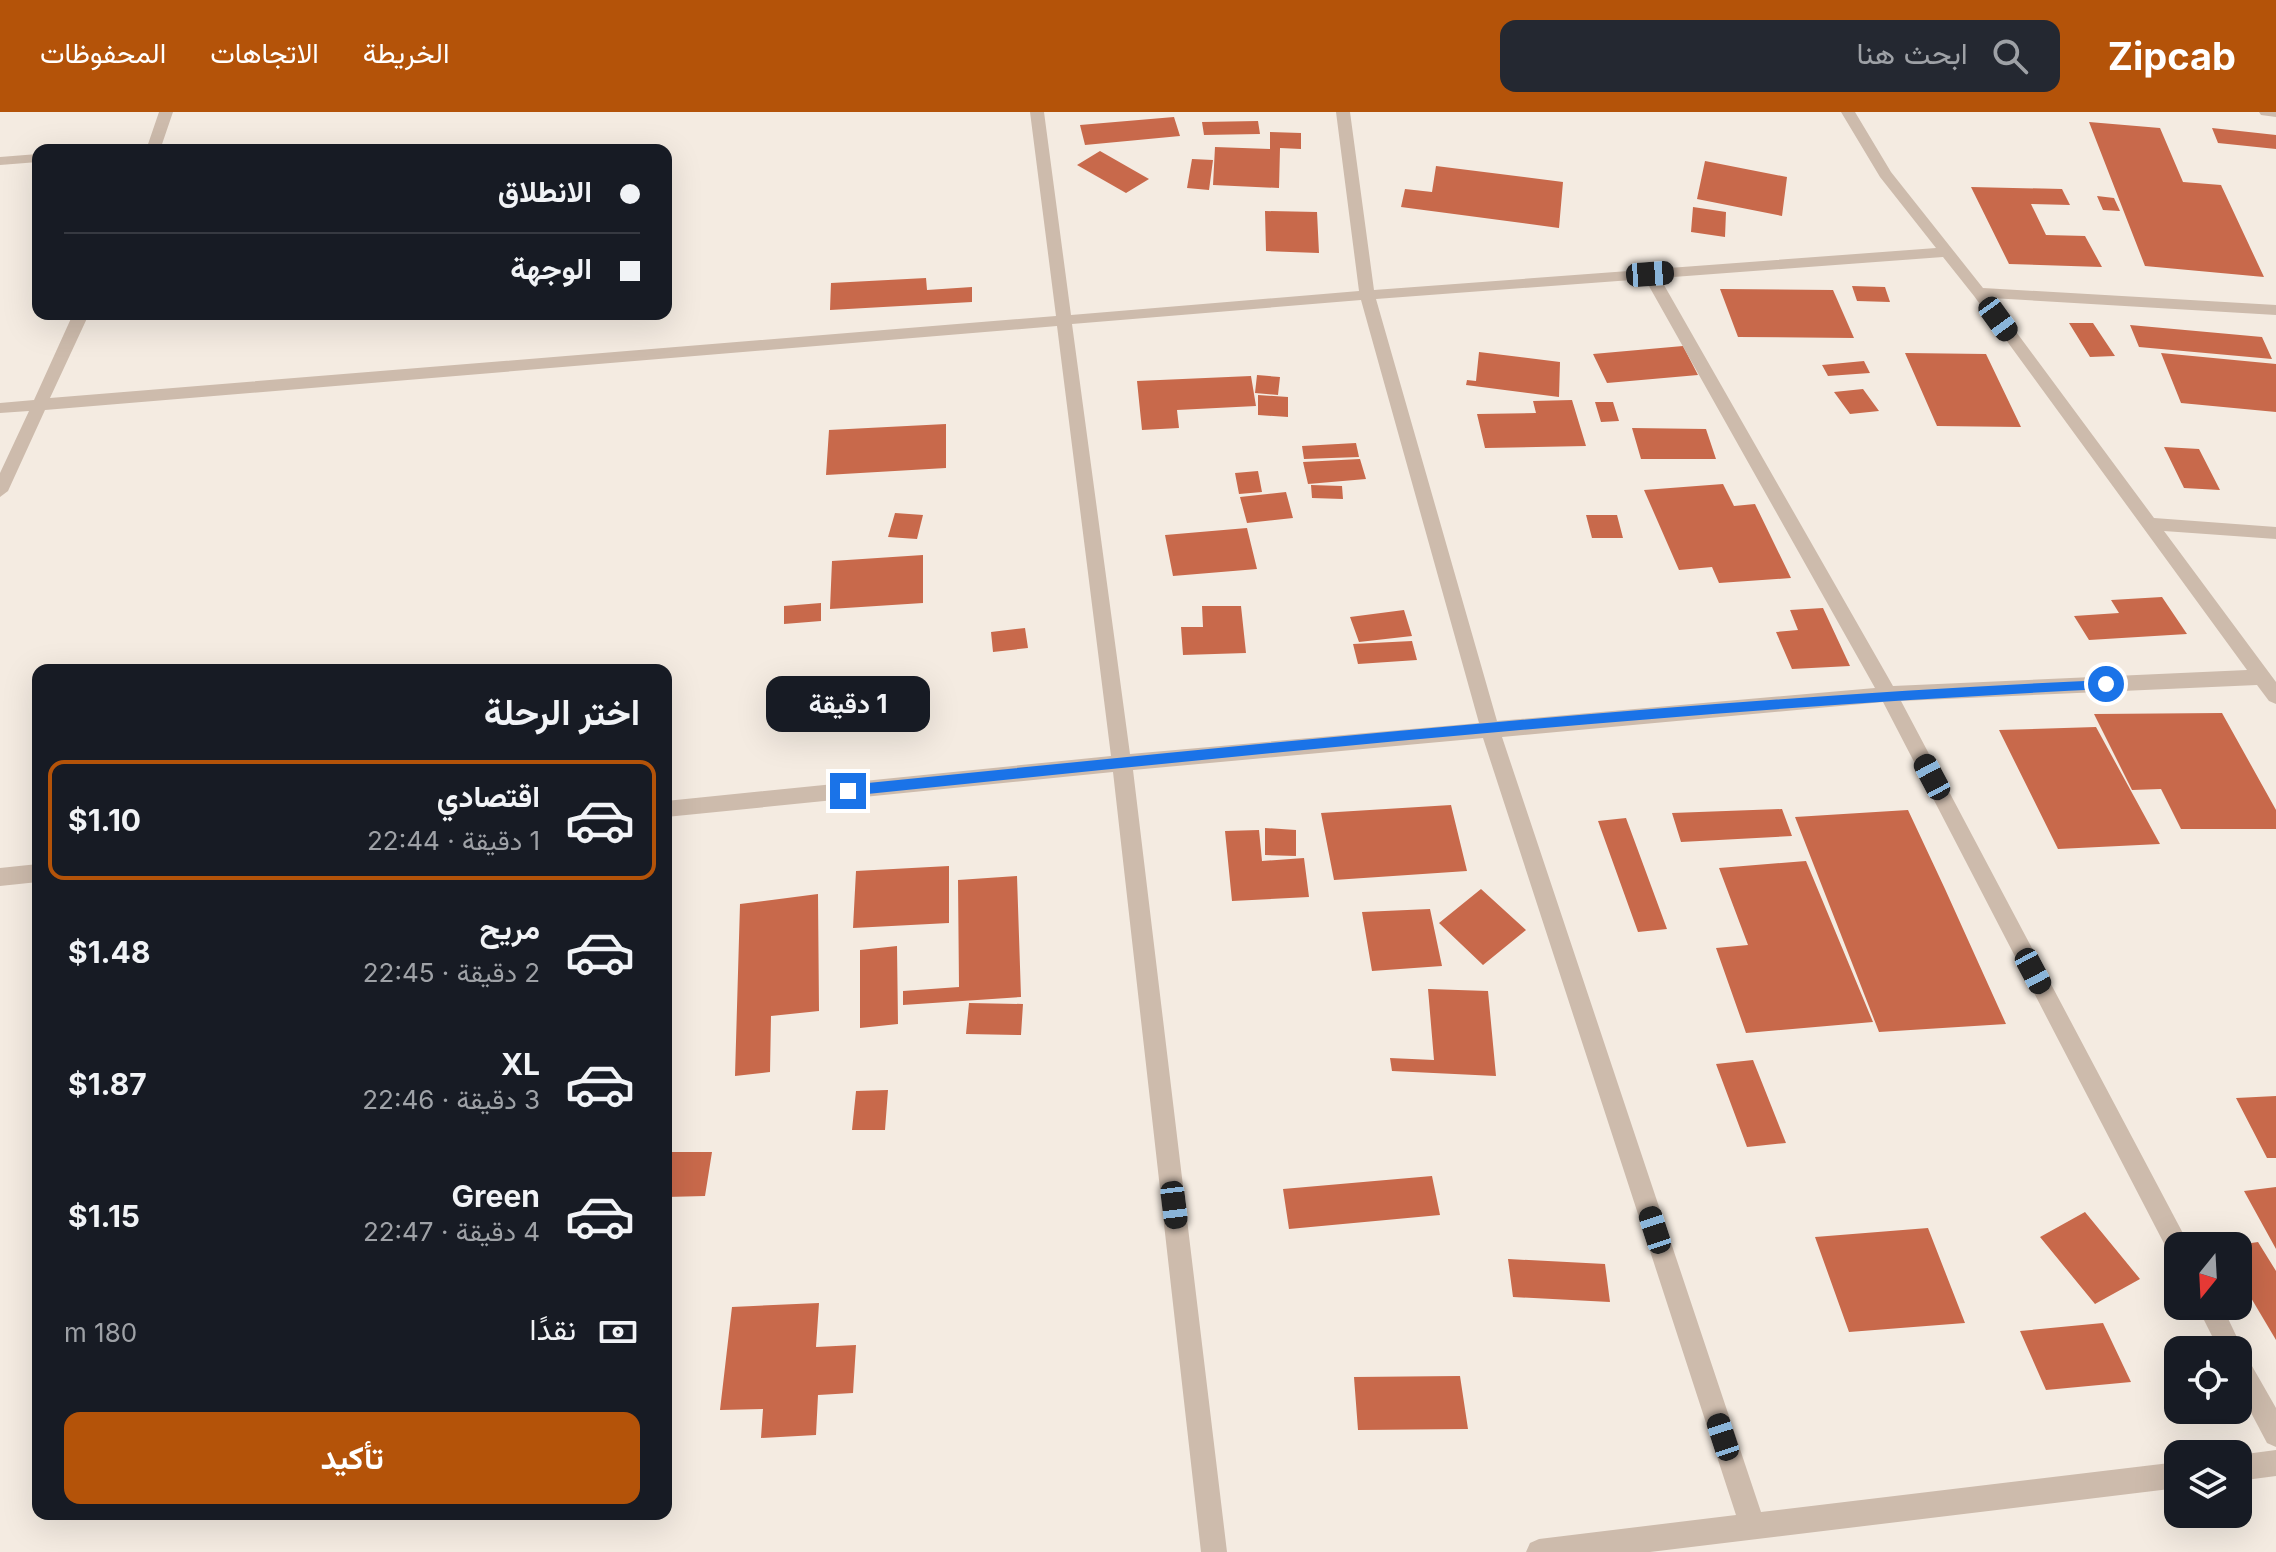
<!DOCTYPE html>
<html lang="ar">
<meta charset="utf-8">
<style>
:root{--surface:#171b24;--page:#242831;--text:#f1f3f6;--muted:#9ea1a6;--line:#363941;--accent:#b45309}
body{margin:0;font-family:Inter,Vazirmatn,sans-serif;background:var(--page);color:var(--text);direction:rtl;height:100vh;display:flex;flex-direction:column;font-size:30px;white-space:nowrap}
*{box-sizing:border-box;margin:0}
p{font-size:26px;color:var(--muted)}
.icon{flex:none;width:44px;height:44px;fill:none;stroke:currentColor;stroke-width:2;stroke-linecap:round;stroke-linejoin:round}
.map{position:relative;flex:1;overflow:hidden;direction:ltr}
.panel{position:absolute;left:32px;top:552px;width:640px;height:856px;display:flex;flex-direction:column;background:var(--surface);border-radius:16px;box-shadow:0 8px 32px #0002;direction:rtl}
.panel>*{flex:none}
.top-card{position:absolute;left:32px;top:32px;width:640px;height:176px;border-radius:16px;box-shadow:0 8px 32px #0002;direction:rtl;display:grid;align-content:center;height:176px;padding:0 32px;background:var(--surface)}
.needle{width:52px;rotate:198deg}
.fabs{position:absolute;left:2164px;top:1120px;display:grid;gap:16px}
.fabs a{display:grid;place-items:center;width:88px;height:88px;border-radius:16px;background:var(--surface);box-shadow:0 8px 32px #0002;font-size:40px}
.end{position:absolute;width:36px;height:36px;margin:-18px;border:10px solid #1a73e8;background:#fff;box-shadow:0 0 0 4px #fff}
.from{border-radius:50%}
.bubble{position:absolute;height:56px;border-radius:16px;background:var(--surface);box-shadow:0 8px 32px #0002;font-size:26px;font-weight:700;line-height:56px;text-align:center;direction:rtl}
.car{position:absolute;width:24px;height:48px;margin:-24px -12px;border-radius:10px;box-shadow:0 0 6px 2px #0007;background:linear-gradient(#222 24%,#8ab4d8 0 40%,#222 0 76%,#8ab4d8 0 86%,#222 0)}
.top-card b{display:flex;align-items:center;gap:28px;height:76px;font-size:30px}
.top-card b+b{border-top:2px solid var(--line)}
.top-card i{width:20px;height:20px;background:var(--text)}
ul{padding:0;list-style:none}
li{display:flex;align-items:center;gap:24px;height:120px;margin:0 16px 12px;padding:0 16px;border:4px solid transparent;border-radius:16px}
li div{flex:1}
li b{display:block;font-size:30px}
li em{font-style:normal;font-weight:700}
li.active{border-color:var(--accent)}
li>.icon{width:72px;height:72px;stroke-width:1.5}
h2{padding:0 32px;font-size:36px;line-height:96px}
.pay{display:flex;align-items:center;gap:20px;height:88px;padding:0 32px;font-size:30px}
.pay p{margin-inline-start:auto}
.primary-button{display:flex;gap:16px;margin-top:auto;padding:16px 32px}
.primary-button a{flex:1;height:92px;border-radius:16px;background:var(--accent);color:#fff;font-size:32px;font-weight:700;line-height:92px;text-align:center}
header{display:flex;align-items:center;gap:48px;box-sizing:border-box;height:112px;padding:0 40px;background:var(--accent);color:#fff}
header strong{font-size:38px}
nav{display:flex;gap:44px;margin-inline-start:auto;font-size:28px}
.search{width:560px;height:72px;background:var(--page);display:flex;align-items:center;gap:20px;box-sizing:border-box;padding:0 28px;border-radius:16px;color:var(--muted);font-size:30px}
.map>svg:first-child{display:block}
</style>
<header>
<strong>Zipcab</strong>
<div class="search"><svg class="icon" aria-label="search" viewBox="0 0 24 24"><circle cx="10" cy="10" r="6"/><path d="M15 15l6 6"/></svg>ابحث هنا</div>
<nav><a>الخريطة</a><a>الاتجاهات</a><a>المحفوظات</a></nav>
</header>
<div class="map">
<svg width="2276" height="1440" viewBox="0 0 2276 1440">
<rect width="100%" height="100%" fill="#f4ebe1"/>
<path fill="#c8694b" d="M1174 5 1180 24 1085 33 1080 13Z
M1258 9 1260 22 1204 23 1202 10Z
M2089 10 2160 16 2183 70 2221 73 2264 165 2145 154Z
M2212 16 2276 23V37L2218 31Z
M1270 20 1301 21V37L1280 36 1279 76 1213 73 1215 35 1270 37Z
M1100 39 1149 67 1126 81 1077 53Z
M1192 47 1213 48 1209 78 1187 76Z
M1705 49 1787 65 1782 104 1697 87Z
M1436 54 1563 70 1559 116 1401 95 1405 77 1432 80Z
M1971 75 2062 77 2070 93 2031 92 2046 123 2085 124 2102 155 2009 152Z
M2097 84 2114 86 2120 99 2103 98Z
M1693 95 1726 100 1725 125 1691 120Z
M1265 99 1317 100 1319 141 1266 139Z
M926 166 927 178 972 175V190L830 198 831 171Z
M1852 174 1885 175 1890 190 1857 189Z
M1720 177 1833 178 1854 226 1738 225Z
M2069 211H2093L2115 244 2090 245Z
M2130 213 2262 225 2272 247 2139 235Z
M1683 234 1698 263 1607 271 1593 242Z
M1479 240 1560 250 1559 285 1466 273 1467 268 1476 269Z
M1905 241 1986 242 2021 315 1937 314Z
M2161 241 2276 252V300L2181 291Z
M1864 249 1870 261 1828 264 1822 253Z
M1257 263 1280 265 1278 283 1255 281Z
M1251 264 1256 294 1177 298 1179 316 1142 318 1137 269Z
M1863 277 1879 299 1850 302 1834 280Z
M1258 283 1288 285V305L1258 303Z
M1572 288 1586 334 1485 336 1477 302 1536 301 1533 289Z
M1595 290H1613L1619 309 1601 310Z
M946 312V356L826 363 829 318Z
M1632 316 1706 317 1716 347H1641Z
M1356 331 1359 345 1304 347 1302 334Z
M2164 335 2199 337 2220 378 2184 376Z
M1360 347 1366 367 1308 372 1303 350Z
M1258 359 1262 380 1239 382 1235 361Z
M1723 372 1734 394 1755 392 1791 466 1719 471 1712 455 1679 458 1644 378Z
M1311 373 1342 374 1343 387 1312 386Z
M1286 380 1293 406 1247 411 1240 385Z
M895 401 923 403 917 427 888 425Z
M1586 403H1617L1623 426H1592Z
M1247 416 1257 457 1173 464 1165 423Z
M923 443V491L830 497 832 449Z
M2162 485 2187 522 2089 528 2074 504 2119 501 2111 488Z
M821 491V509L784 512V494Z
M1202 494H1241L1246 541 1183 543 1181 515H1203Z
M1823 496 1850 554 1792 557 1776 520 1798 518 1790 498Z
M1404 498 1412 524 1359 530 1350 505Z
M1025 516 1028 536 993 540 991 520Z
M1412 529 1417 548 1358 552 1353 532Z
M888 592 924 593 922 613 885 612Z
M2222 601 2276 698V717H2181L2161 677 2132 678 2094 602Z
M2096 615 2160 732 2058 737 1999 618Z
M1451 693 1467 759 1334 768 1321 701Z
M1782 697 1792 724 1681 730 1672 701Z
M1908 698 1945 777 2006 912 1879 920 1795 705Z
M1626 706 1667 817 1638 820 1598 709Z
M1265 716 1296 718V744L1265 743Z
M1259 718 1262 749 1304 746 1309 785 1232 789 1225 719Z
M1806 749 1873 910 1746 921 1716 836 1748 833 1719 756Z
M949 754V811L853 816 856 759Z
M1017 764 1021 885 903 893V879L959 875 958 768Z
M1481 777 1526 818 1483 853 1439 811Z
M818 782 819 899 771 904 770 960 735 964 740 792Z
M1430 797 1442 854 1372 859 1362 800Z
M897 834 898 912 860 916V838Z
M1428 877 1488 879 1496 964 1392 959 1390 946 1434 948Z
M969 891 1023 892 1021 923 966 922Z
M1753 948 1786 1031 1747 1035 1716 952Z
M888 978 885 1018H852L856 979Z
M2276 984V1046H2267L2236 986Z
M672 1040H712L705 1084 666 1085Z
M1432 1064 1440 1103 1289 1117 1283 1077Z
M2276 1075V1137L2244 1079Z
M2085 1100 2140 1167 2095 1192 2040 1125Z
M1928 1116 1965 1211 1849 1220 1815 1125Z
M2258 1130 2276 1159V1228L2238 1164V1133Z
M1508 1147 1605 1152 1610 1190 1513 1185Z
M819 1191 816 1235 856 1233 853 1281 818 1283 816 1323 761 1326 763 1297 720 1298 732 1195Z
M2103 1211 2131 1270 2046 1278 2020 1219Z
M1460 1264 1468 1317 1358 1318 1354 1265Z"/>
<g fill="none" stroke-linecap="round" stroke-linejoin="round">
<path fill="#cdbbac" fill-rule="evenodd" d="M159 0H173L160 38H146Z
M1030 0H1044L1071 203 1359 179 1336 0H1350L1374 178 1936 136 1880 65 1841 0H1855L1891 60 1983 176 2276 193V203L1991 186 2154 406 2276 415V427L2164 419 2276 570V592L2269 589 2257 573 1901 589 2186 1127 2190 1134H2178V1147L2170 1143 1883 590 1502 625 1761 1400 2178 1350V1376L1650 1440H1526L1530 1431 1539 1427 1736 1403 1483 626 1133 658 1227 1440H1201L1113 660 666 705V689L1111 644 1057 214 45 298 8 379 0 385V361L29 299 0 301V291L34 288 73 202H89L50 286 1056 204ZM1943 145 1974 184 2247 558 1893 574 1660 166ZM1645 167 1875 576 1497 609 1376 187ZM1361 188 1479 611 1130 642 1072 212Z
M2259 0H2276V5L2261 3Z
M38 42V50L0 53V45Z
M38 752V770L0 774V756Z
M2197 1194H2222L2244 1240 2276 1296V1335L2267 1331 2238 1276V1238H2219Z
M2276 1338V1364L2238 1369V1343Z"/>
</g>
<path fill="#1a73e8" d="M2106 568 2112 572 2106 577C1686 597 1267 641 848 684L842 679 848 673C1267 631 1686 587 2106 568Z"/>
</svg>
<div class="fabs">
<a><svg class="needle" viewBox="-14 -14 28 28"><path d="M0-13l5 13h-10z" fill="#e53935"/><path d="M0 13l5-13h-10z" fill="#9ea1a6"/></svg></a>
<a><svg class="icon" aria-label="locate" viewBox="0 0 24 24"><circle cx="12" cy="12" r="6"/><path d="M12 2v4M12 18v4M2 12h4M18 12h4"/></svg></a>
<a><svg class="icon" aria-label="layers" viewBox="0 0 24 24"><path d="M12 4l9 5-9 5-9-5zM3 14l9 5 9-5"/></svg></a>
</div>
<i class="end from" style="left:2106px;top:572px"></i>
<i class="end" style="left:848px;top:679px"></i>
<div class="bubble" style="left:766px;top:564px;width:164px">1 دقيقة</div>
<i class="car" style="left:1650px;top:162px;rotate:86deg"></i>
<i class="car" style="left:1998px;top:207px;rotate:144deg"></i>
<i class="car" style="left:1932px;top:665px;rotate:332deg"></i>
<i class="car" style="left:2033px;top:859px;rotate:152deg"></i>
<i class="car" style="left:1174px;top:1093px;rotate:173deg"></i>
<i class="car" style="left:1655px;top:1118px;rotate:342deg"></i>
<i class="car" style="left:1723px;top:1325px;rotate:342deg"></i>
<div class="top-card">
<b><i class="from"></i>الانطلاق</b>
<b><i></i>الوجهة</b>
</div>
<section class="panel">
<h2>اختر الرحلة</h2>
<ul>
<li class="active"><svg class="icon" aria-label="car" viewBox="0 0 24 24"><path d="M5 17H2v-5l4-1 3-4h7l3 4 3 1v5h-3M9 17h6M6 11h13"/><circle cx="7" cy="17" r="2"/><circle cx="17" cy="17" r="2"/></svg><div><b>اقتصادي</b><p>1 دقيقة · 22:44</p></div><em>$1.10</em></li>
<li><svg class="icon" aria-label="car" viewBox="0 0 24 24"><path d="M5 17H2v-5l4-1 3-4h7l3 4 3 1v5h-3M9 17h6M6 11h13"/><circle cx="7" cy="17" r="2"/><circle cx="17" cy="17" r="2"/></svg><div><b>مريح</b><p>2 دقيقة · 22:45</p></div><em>$1.48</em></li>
<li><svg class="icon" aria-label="car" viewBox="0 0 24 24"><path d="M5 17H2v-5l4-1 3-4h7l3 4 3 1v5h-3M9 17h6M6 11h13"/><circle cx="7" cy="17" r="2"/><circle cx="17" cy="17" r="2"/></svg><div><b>XL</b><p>3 دقيقة · 22:46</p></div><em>$1.87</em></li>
<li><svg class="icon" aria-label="car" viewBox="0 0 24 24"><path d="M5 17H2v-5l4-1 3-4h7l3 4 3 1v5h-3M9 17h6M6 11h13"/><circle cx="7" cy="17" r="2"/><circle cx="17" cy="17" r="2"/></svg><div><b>Green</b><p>4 دقيقة · 22:47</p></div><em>$1.15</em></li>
</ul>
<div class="pay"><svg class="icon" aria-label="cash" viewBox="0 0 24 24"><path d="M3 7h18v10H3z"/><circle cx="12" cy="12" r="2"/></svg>نقدًا<p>180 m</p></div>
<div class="primary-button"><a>تأكيد</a></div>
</section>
</div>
